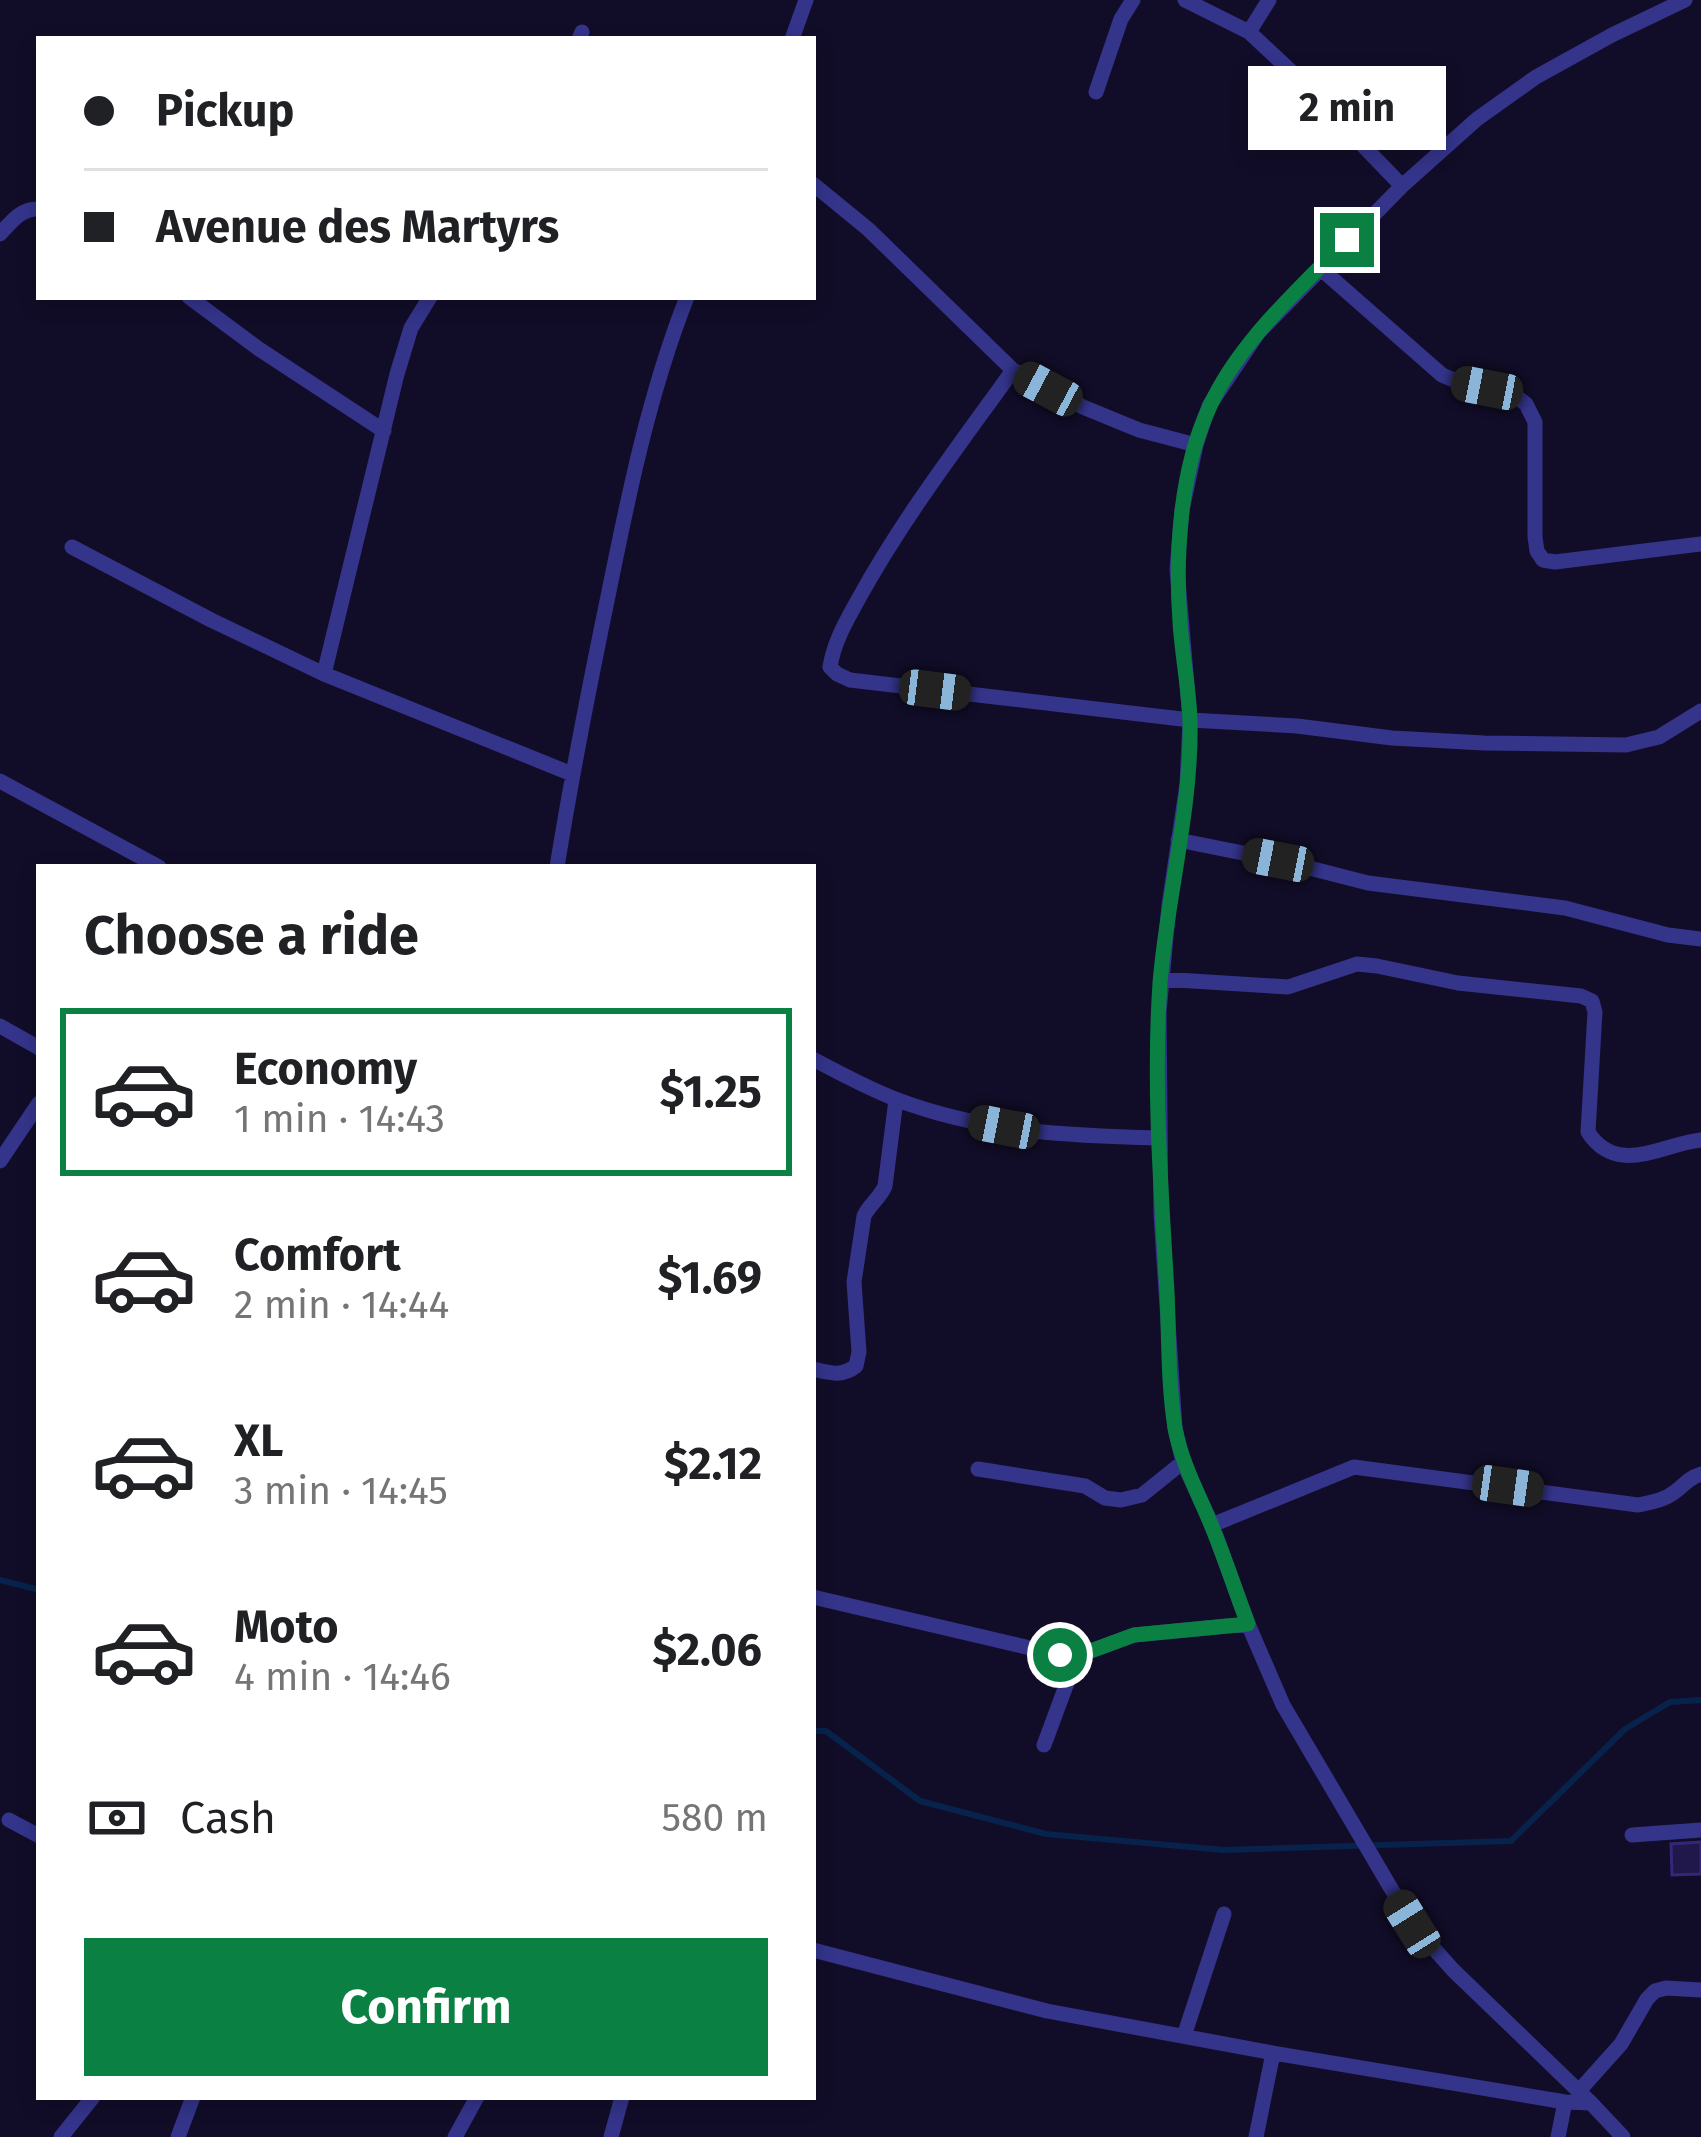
<!DOCTYPE html>
<meta charset="utf-8">
<style>
:root{--surface:#fff;--page:#f6f6f6;--text:#202124;--muted:#757577;--line:#e0e0e0;--accent:#0b8043}
body{margin:0;font-family:"Fira Sans",sans-serif;background:var(--page);color:var(--text);height:100vh;display:flex;flex-direction:column;font-size:45px;white-space:nowrap}
*{box-sizing:border-box;margin:0}
p{font-size:39px;color:var(--muted)}
.icon{flex:none;width:66px;height:66px;fill:none;stroke:currentColor;stroke-width:2;stroke-linecap:round;stroke-linejoin:round}
.map{position:relative;flex:1;overflow:hidden}
.drawer{position:absolute;left:36px;top:864px;width:780px;height:1236px;display:flex;flex-direction:column;background:var(--surface);border-radius:0px;box-shadow:0 6px 18px #0003}
.drawer>*{flex:none}
.top-card{position:absolute;left:36px;top:36px;width:780px;height:264px;border-radius:0px;box-shadow:0 6px 18px #0003;display:grid;align-content:center;height:264px;padding:0 48px;background:var(--surface)}
.end{position:absolute;width:54px;height:54px;margin:-27px;border:15px solid #0b8043;background:#fff;box-shadow:0 0 0 6px #fff}
.from{border-radius:50%}
.bubble{position:absolute;height:84px;border-radius:0px;background:var(--surface);box-shadow:0 6px 18px #0003;font-size:39px;font-weight:700;line-height:84px;text-align:center}
.car{position:absolute;width:36px;height:72px;margin:-36px -18px;border-radius:15px;box-shadow:0 0 9px 3px #0007;background:linear-gradient(#222 24%,#8ab4d8 0 40%,#222 0 76%,#8ab4d8 0 86%,#222 0)}
.top-card b{display:flex;align-items:center;gap:42px;height:114px;font-size:45px}
.top-card b+b{border-top:3px solid var(--line)}
.top-card i{width:30px;height:30px;background:var(--text)}
ul{padding:0;list-style:none}
li{display:flex;align-items:center;gap:36px;height:168px;margin:0 24px 18px;padding:0 24px;border:6px solid transparent;border-radius:0px}
li div{flex:1}
li b{display:block;font-size:45px}
li em{font-style:normal;font-weight:700}
li.on{border-color:var(--accent)}
li>.icon{width:108px;height:108px;stroke-width:1.5}
h2{padding:0 48px;font-size:54px;line-height:144px}
.pay{display:flex;align-items:center;gap:30px;height:132px;padding:0 48px;font-size:45px}
.pay p{margin-inline-start:auto}
.cta{display:flex;gap:24px;margin-top:auto;padding:24px 48px}
.cta a{flex:1;height:138px;border-radius:0px;background:var(--accent);color:#fff;font-size:48px;font-weight:700;line-height:138px;text-align:center}
.map>svg:first-child{display:block}
</style>
<div class="map">
<svg width="1701" height="2137" viewBox="0 0 1701 2137">
<rect width="100%" height="100%" fill="#110d28"/>
<g fill="none" stroke-linecap="round" stroke-linejoin="round">
<path stroke="#07234c" stroke-width="6" d="M0 1580 39 1590
M813 1731H826L920 1801 1046 1834 1224 1850 1511 1841 1625 1729 1670 1702 1701 1700"/>
</g>
<path fill="#20174a" stroke="#342779" stroke-width="3" d="M1701 1842V1874L1672 1875 1671 1844Z"/>
<g fill="none" stroke-linecap="round" stroke-linejoin="round">
<path stroke="#34348b" stroke-width="15" d="M1185 0 1249 32 1295 75 1402 186
M1249 32 1269 0
M579 39 582 32
M792 39 806 0
M1096 92 1121 19 1133 0
M813 184 868 229 1013 370 1083 407 1139 430 1196 445
M0 234C11 222 21 208 39 209
M1320 268 1442 375 1461 383 1513 394 1526 404 1535 422V537L1537 551 1543 560 1555 562 1701 544
M189 297 259 349 384 431
M1013 370C960 444 903 518 859 598 847 620 834 641 830 667L837 674 850 680 1190 720 1297 726 1392 738 1484 743 1626 745 1659 737 1701 711
M72 547 211 620 324 674 572 774
M324 674 397 374 411 328 430 297
M0 781 159 867
M1178 840 1278 860 1368 883 1565 908 1668 935 1701 939
M557 867C571 780 588 693 606 606 627 502 648 396 687 297
M1161 979 1288 987 1357 964 1377 966 1458 983 1581 996 1592 1001 1595 1012 1588 1132C1617 1177 1662 1144 1701 1140
M0 1026 39 1048
M813 1059C841 1074 869 1089 898 1100 982 1132 1071 1136 1159 1138
M0 1161 39 1103
M813 1369C829 1373 842 1377 856 1366L859 1352 854 1282 864 1216C869 1205 880 1198 885 1186L896 1100
M978 1469 1085 1486 1105 1498 1121 1500 1142 1495 1183 1462
M1212 1525 1354 1467 1638 1505C1653 1502 1665 1500 1676 1491 1686 1483 1689 1478 1701 1474
M813 1597 1060 1655 1077 1656 1134 1635 1248 1624
M1044 1745 1077 1656
M9 1820 39 1836
M1632 1835 1701 1830
M813 1950 1047 2011 1273 2053 1565 2102 1591 2103
M1184 2036 1224 1914
M1578 2092 1621 2044 1647 1999 1655 1991 1666 1988 1701 1990
M61 2137 93 2097
M178 2137 193 2097
M455 2137 477 2097
M611 2137 622 2097
M1256 2137 1273 2053
M1558 2137 1565 2102
M1623 2137 1591 2103 1453 1970 1412 1924 1283 1705 1248 1624 1212 1525 1183 1462 1175 1428 1161 1215 1159 1012 1169 905 1187 784 1190 720 1177 569 1182 510 1196 445 1209 406 1258 333 1402 186 1477 119 1536 77 1612 35 1685 0"/>
</g>
<g fill="none" stroke-linecap="round" stroke-linejoin="round">
<path stroke="#0b8043" stroke-width="15" d="M1060 1655 1077 1656 1134 1635 1248 1624C1235 1590 1224 1555 1210 1522 1197 1491 1181 1461 1175 1428 1168 1384 1169 1337 1167 1292 1161 1189 1153 1086 1160 983 1167 897 1192 807 1190 721 1189 688 1182 655 1180 622 1175 554 1180 471 1209 408 1238 343 1298 290 1347 240"/>
</g>
</svg>
<i class="end from" style="left:1060px;top:1655px"></i>
<i class="end" style="left:1347px;top:240px"></i>
<div class="bubble" style="left:1248px;top:66px;width:198px">2 min</div>
<i class="car" style="left:1487px;top:388px;rotate:281deg"></i>
<i class="car" style="left:1048px;top:389px;rotate:298deg"></i>
<i class="car" style="left:935px;top:690px;rotate:97deg"></i>
<i class="car" style="left:1278px;top:860px;rotate:281deg"></i>
<i class="car" style="left:1004px;top:1127px;rotate:281deg"></i>
<i class="car" style="left:1508px;top:1486px;rotate:98deg"></i>
<i class="car" style="left:1412px;top:1924px;rotate:328deg"></i>
<div class="top-card">
<b><i class="from"></i>Pickup</b>
<b><i></i>Avenue des Martyrs</b>
</div>
<section class="drawer">
<h2>Choose a ride</h2>
<ul>
<li class="on"><svg class="icon" aria-label="car" viewBox="0 0 24 24"><path d="M5 17H2v-5l4-1 3-4h7l3 4 3 1v5h-3M9 17h6M6 11h13"/><circle cx="7" cy="17" r="2"/><circle cx="17" cy="17" r="2"/></svg><div><b>Economy</b><p>1 min · 14:43</p></div><em>$1.25</em></li>
<li><svg class="icon" aria-label="car" viewBox="0 0 24 24"><path d="M5 17H2v-5l4-1 3-4h7l3 4 3 1v5h-3M9 17h6M6 11h13"/><circle cx="7" cy="17" r="2"/><circle cx="17" cy="17" r="2"/></svg><div><b>Comfort</b><p>2 min · 14:44</p></div><em>$1.69</em></li>
<li><svg class="icon" aria-label="car" viewBox="0 0 24 24"><path d="M5 17H2v-5l4-1 3-4h7l3 4 3 1v5h-3M9 17h6M6 11h13"/><circle cx="7" cy="17" r="2"/><circle cx="17" cy="17" r="2"/></svg><div><b>XL</b><p>3 min · 14:45</p></div><em>$2.12</em></li>
<li><svg class="icon" aria-label="car" viewBox="0 0 24 24"><path d="M5 17H2v-5l4-1 3-4h7l3 4 3 1v5h-3M9 17h6M6 11h13"/><circle cx="7" cy="17" r="2"/><circle cx="17" cy="17" r="2"/></svg><div><b>Moto</b><p>4 min · 14:46</p></div><em>$2.06</em></li>
</ul>
<div class="pay"><svg class="icon" aria-label="cash" viewBox="0 0 24 24"><path d="M3 7h18v10H3z"/><circle cx="12" cy="12" r="2"/></svg>Cash<p>580 m</p></div>
<div class="cta"><a>Confirm</a></div>
</section>
</div>
